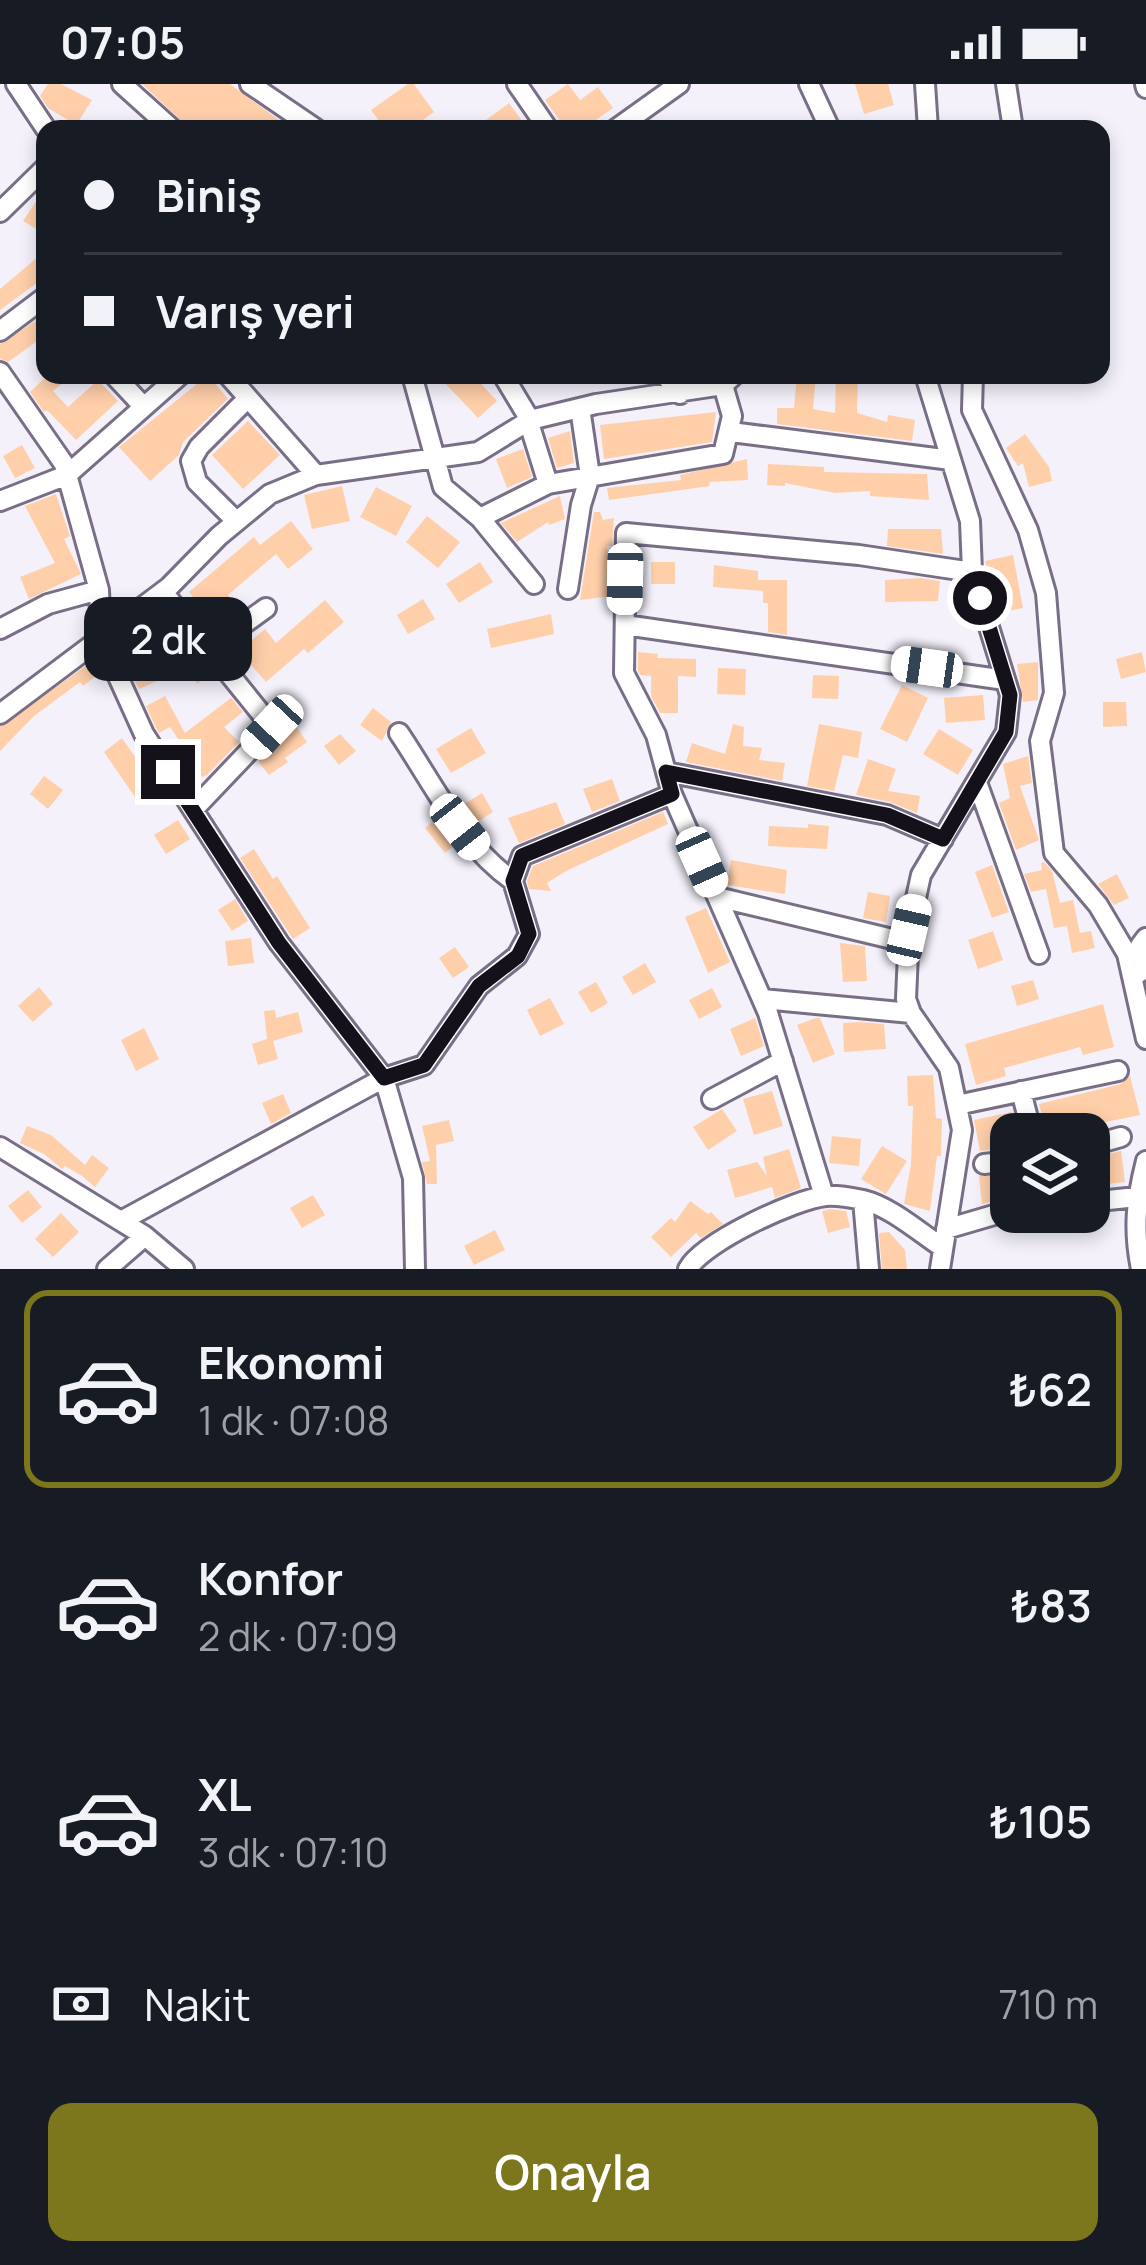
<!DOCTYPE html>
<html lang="tr">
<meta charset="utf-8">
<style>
:root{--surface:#171b24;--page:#242831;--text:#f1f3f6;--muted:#9ea1a6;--line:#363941;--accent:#7c771c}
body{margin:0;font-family:Manrope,sans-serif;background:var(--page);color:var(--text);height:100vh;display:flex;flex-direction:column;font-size:45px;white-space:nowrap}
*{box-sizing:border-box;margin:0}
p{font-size:39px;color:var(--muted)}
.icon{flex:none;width:66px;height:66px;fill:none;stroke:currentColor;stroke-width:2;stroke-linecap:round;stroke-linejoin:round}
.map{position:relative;height:1185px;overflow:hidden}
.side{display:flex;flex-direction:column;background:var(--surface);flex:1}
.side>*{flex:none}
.banner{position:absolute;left:36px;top:36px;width:1074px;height:264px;border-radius:24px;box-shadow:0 6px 18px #0003;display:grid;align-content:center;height:264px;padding:0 48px;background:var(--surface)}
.tools{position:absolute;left:990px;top:1029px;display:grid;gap:24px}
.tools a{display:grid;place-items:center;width:120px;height:120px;border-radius:24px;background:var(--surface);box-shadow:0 6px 18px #0003;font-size:60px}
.end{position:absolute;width:54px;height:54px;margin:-27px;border:15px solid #14111a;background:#fff;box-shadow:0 0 0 6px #fff}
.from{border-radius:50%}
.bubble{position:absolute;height:84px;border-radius:24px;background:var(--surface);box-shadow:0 6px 18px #0003;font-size:39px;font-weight:600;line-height:84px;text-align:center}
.car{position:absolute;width:36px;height:72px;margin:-36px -18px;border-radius:15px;box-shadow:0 0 9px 3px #0007;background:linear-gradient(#fff 24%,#345 0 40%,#fff 0 76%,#345 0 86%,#fff 0)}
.banner b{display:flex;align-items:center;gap:42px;height:114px;font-size:45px}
.banner b+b{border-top:3px solid var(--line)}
.banner i{width:30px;height:30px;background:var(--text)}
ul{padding:21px 0 0;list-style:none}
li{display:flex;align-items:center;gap:36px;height:198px;margin:0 24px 18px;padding:0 24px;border:6px solid transparent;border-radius:24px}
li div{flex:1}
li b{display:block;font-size:45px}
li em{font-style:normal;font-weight:600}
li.active{border-color:var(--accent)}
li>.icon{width:108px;height:108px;stroke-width:1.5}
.pay{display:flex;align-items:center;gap:30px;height:132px;padding:0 48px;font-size:45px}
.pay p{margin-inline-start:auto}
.action{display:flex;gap:24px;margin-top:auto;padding:24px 48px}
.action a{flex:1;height:138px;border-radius:24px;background:var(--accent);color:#fff;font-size:48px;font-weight:600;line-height:138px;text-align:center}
.status{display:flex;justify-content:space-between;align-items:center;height:84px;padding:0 60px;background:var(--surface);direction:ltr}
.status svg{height:33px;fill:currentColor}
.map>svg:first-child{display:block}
</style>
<div class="status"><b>07:05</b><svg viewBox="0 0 49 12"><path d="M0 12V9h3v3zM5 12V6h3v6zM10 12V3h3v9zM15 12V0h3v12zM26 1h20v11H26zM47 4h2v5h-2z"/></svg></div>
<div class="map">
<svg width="1146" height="1185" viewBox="0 0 1146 1185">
<rect width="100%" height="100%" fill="#f4f1fb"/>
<path fill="#ffcfaa" d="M48 0H61L92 16 76 41 48 24 40 12Z
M142 0H230L283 39 279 45H190Z
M408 0H414L434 28 410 45H385L371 26Z
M568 0 580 16 598 3 613 24 583 45H566L545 16Z
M855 0H888L894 21 864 30Z
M509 19 528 45H474Z
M45 104V144L40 147 23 137Z
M45 167V193L0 226V205Z
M40 234 45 239V270L36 258 8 278 0 275V260Z
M48 291H72L53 307 68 323 98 296 118 317 76 356 47 326 44 328 30 308Z
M208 291 228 315 183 358 179 371 150 397 119 363Z
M450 291H473L497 317 478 334 443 297Z
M797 291H816L813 325 835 329 836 291H858L857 329 887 338 888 331 915 336 912 357 777 340V324H794Z
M716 328 712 358 604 375 600 341Z
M248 337 280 371 243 405 212 371Z
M570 347 574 379 557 384 548 354Z
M1025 350 1049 383 1052 397 1029 403 1023 379 1018 382 1006 364Z
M22 361 35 384 15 394 3 372Z
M523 365 532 393 507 404 496 375Z
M747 375 748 396 709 398 710 402 609 416 607 404 681 396 680 391Z
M768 380 824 383V388L927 390 929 416 870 412V407L835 409 785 399V402L767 401Z
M342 402 350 437 312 445 304 411Z
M376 403 412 422 396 452 360 433Z
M56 410 70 452 64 455 81 490 29 515 20 493 55 479 25 422Z
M560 412 565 435 549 441 548 438 517 458 501 439Z
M594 428H600L603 436 614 434 612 462H607L612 512 580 516Z
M427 432 460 458 438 484 406 458Z
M291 437 313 465 288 485 276 470 228 511 238 523 216 541 189 508 254 453 260 461Z
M888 445H941L943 470 887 462Z
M1013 471 1023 524 999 529 985 477Z
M480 478 493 498 459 519 446 500Z
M651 478H675V500H651Z
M714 481 758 487V496H787V551L768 548V519H763V507L713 503Z
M921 494 940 497 938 517 885 518V496Z
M423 515 435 535 408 550 397 531Z
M325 516 344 538 308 569 304 565 266 598 239 567 265 545 276 559Z
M159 527 210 590 197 600 189 583 139 605 130 587 174 568 159 551 136 569 124 553Z
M551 530 554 550 491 564 487 545Z
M638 568 658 570 657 574 696 575V593L678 592V629H660L651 612V592L640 591 638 586Z
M1142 568 1146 588 1121 595 1116 575Z
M94 576 101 588 83 602 80 598 34 632 0 667V643Z
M1038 578V616L1023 618 1017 580Z
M718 584 746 585 745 611 717 610Z
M813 591 839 592 838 615 812 614Z
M902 601 928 614 907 658 880 645Z
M983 611 985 636 946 639 944 614Z
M165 612 185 649 231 614 243 628 224 643 239 658 207 691 190 697 182 681 193 677 170 643 159 649 156 644 146 622Z
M1103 618H1126L1127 642 1103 643Z
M373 624 391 638 382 657 360 641Z
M733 640 744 643 743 662 762 664 759 676 785 679 782 697 686 678 692 659 725 670Z
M819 640 862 648 858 674 843 671 834 707 807 702Z
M295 641 307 658 285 674 288 678 269 691 258 677Z
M471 644 486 669 451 689 436 665Z
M939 645 973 666 958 691 923 670Z
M340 650 356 667 339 681 324 662Z
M122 654 158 706 139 719 104 668Z
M1028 672 1032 699 1020 702 1039 756 1016 766 999 719 1010 714 1003 680Z
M868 675 896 685 888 707 920 712 917 729 890 718 856 711Z
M44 692 63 706 48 725 30 710Z
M612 695 620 717 592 728 583 705Z
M482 709 493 728 474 740 461 722Z
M556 718 565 740 519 759 508 734Z
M663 728 668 740 568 786 547 799 551 807 529 805 527 797 533 782Z
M437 734 456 760 445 769 425 744Z
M178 736 190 755 166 770 154 751Z
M808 740 829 742 827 765 768 762 769 742 808 744Z
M254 765 273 795 277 792 310 844 293 855 240 774Z
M731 776 787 786 785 810 727 801Z
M1044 778 1052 787 1060 819 1073 816 1080 849 1091 847 1095 864 1072 869 1067 842 1054 844 1046 805 1031 808 1024 790 1042 786 1041 779Z
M992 781 1009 828 992 834 975 788Z
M1117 790 1129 814 1114 821 1098 800Z
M868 808 890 812 886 838 863 834Z
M235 815 248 837 232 847 218 826Z
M706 824 730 878 708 889 685 833Z
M993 847 1003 876 978 885 968 856Z
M251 854 254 879 228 882 225 857Z
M840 859 865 862 867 897 843 898Z
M455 863 469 883 453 894 439 874Z
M645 879 656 898 633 911 622 893Z
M1033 896 1039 915 1017 922 1011 902Z
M596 898 608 919 591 929 578 908Z
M39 903 53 920 33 938 18 922Z
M712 904 722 923 699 935 689 916Z
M550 914 564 940 540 952 527 926Z
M1103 920 1114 963 1083 971 1080 963 1004 984 1006 992 976 1001 965 960Z
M275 926 276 934 298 928 303 948 273 957 278 975 258 981 252 960 267 955 264 927Z
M755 934 764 962 741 972 730 945Z
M816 934H820L835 970 813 979 797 941Z
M860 938 884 940 886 965 844 968 843 939Z
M144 944 159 975 136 987 121 956Z
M933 991 936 1034 942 1035 941 1072H937L930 1127 904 1120 911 1080 913 1022H908L907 992Z
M1130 992 1140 1031 1047 1050 1039 1020 1121 1000Z
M772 1007 783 1042 754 1051 743 1015Z
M283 1010 291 1029 271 1040 262 1019Z
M722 1025 737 1047 708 1066 693 1043Z
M1012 1028 1018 1050H1011V1063L980 1067 974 1036Z
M449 1036 454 1057 436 1061 437 1100H427L422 1078 430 1077 422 1042Z
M27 1042 51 1051 85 1081 92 1071 109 1084 95 1103 82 1092 65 1082 62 1085 44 1070 20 1059Z
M832 1052 861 1055 859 1082 829 1079Z
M882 1062 907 1077 886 1110 861 1095Z
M789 1065 801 1104 775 1114 772 1103 735 1114 727 1086 757 1078 767 1092 763 1073Z
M1121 1067 1125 1098 1089 1102V1075Z
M1011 1091V1113L982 1120 979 1092Z
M28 1106 42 1123 22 1139 8 1122Z
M313 1111 325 1131 302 1144 290 1124Z
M690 1117 708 1130 711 1128 723 1140 701 1154 696 1149 671 1173 651 1153 671 1134 675 1138Z
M830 1125 846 1127 850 1143 828 1149 822 1127Z
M61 1129 79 1148 53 1173 35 1155Z
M495 1146 505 1166 474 1181 464 1162Z
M889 1148 905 1166 907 1185H882L879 1149Z"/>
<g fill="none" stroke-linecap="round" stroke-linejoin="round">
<g stroke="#786f87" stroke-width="24">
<path id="minor" d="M16 0 46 45
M122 0 172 45
M250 0 316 45
M517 0 548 45
M809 0 830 45
M925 0 928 45
M1006 0 1013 45
M1145 0 1146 4
M616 45 679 0
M0 128 45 84
M0 247 45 213
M0 288 64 380 99 506 101 555 144 650 279 859 384 994 413 1094 415 1185
M114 291 143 322
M228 291 316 391
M412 291 443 403 480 434 534 500
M503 291 530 336
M665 291 680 310
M925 291 970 437 972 488 1010 611 1006 648 921 791 909 846 906 915 911 929 949 984 962 1046 940 1185
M973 291 972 326 1028 446 1046 509 1054 609 1040 657 1054 769 1098 821 1127 870 1146 955
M529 339 548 400
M731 348 951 376
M0 417 67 391 180 291
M480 434 548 400 723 370 732 332 723 301
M236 437 197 398 191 377 199 363 248 314
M568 505 581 421 590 392 580 324
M163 508 272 643 193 726
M625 541 1005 596
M0 545 48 520 99 506
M209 565 266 524
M0 630 169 503 219 452 270 410 316 391 478 368 530 336 596 320 723 301 734 291
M399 649C434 701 461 760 513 797
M666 688 887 731 943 755
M978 701 1039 870
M717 813 909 859
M1139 889 1140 862 1146 854
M762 915 911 929
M1021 1007 1032 1050
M712 1015 783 977
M957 1021 1118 987
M1089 1062 1121 1053
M0 1063 145 1152 184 1185
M984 1080 1011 1077
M824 1112 768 929 672 710 656 651 624 589 626 449 859 471 972 488
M863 1116 869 1185
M1089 1118 1137 1113
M121 1137 384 994 424 981 479 902 517 872 529 850 513 797 522 772 672 710
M946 1145 1011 1126
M107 1185 145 1152
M688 1185C703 1158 795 1115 826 1112 836 1111 853 1114 863 1116 891 1123 919 1148 943 1164
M1141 1185C1133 1146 1136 1116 1146 1077"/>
</g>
<use href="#minor" stroke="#fff" stroke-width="18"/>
</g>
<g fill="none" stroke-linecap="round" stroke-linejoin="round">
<path stroke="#14111a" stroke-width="15" d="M168 688 279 859 384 994 424 981 479 902 518 872 529 850 513 797 522 772 672 710 666 688 887 731 943 755 1006 648 1010 611 980 514"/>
</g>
</svg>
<div class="tools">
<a><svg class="icon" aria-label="layers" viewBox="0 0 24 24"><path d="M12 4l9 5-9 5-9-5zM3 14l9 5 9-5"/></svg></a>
</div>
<i class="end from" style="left:980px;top:514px"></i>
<i class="end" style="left:168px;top:688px"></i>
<div class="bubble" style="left:84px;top:513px;width:168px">2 dk</div>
<i class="car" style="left:625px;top:495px;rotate:181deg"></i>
<i class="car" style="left:927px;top:583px;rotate:278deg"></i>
<i class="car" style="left:272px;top:643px;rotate:223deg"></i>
<i class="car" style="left:460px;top:743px;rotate:142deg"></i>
<i class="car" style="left:702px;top:778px;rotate:156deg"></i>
<i class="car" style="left:909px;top:846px;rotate:13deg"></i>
<div class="banner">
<b><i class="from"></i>Biniş</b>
<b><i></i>Varış yeri</b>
</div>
</div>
<section class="side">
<ul>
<li class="active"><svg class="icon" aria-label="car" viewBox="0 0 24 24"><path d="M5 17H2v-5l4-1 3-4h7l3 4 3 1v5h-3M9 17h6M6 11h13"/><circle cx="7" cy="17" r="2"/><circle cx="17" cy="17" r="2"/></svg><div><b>Ekonomi</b><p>1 dk · 07:08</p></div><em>₺62</em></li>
<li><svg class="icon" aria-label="car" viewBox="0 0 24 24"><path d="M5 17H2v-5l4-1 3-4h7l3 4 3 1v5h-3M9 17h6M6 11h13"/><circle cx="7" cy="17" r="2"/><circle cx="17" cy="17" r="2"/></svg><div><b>Konfor</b><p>2 dk · 07:09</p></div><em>₺83</em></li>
<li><svg class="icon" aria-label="car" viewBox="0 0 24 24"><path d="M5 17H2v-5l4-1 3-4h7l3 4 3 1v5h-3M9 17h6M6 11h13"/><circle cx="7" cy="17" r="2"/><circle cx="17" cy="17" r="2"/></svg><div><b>XL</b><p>3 dk · 07:10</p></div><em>₺105</em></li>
</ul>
<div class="pay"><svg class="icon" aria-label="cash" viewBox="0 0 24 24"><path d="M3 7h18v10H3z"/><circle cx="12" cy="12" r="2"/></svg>Nakit<p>710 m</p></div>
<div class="action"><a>Onayla</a></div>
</section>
